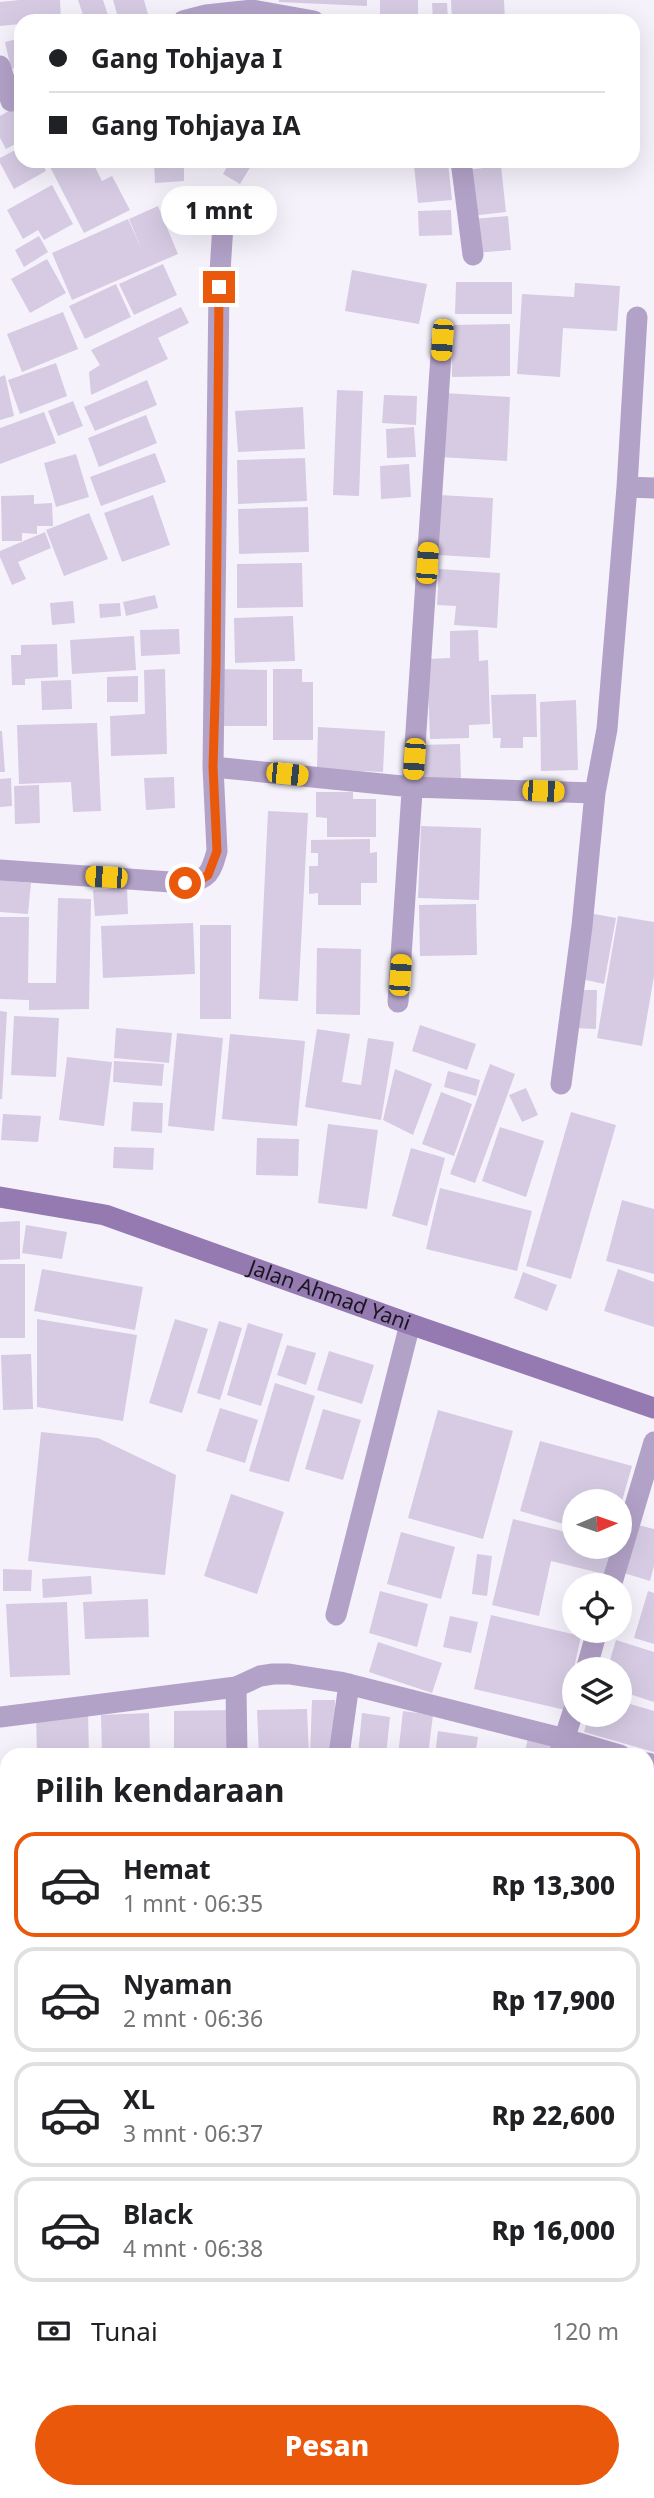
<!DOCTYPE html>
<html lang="id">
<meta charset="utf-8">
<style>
:root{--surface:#fff;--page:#f6f6f6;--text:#202124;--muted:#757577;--line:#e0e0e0;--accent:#ea580c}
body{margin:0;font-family:"Noto Sans",sans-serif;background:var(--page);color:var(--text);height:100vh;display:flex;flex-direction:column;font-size:26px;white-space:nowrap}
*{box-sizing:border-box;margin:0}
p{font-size:23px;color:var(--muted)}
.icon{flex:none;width:38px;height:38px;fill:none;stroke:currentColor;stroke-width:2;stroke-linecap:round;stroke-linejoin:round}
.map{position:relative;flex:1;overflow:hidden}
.drawer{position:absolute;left:0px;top:1748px;width:654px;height:751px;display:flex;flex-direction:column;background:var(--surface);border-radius:21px 21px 0 0;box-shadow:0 7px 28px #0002}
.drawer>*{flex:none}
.banner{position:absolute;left:14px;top:14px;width:626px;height:154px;border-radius:21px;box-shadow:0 7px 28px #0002;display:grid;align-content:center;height:154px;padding:0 35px;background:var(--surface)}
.needle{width:46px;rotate:88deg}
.controls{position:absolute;left:562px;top:1489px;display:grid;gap:14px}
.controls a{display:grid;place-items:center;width:70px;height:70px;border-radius:50%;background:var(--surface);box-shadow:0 7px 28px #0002;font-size:35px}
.end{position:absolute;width:32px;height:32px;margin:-16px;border:9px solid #ea580c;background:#fff;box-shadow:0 0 0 4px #fff}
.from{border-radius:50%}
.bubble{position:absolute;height:49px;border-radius:24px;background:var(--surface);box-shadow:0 7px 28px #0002;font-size:23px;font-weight:800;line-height:49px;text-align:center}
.car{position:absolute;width:21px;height:42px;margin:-21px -10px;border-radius:9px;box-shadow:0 0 5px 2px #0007;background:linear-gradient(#f5c518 24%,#345 0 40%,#f5c518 0 76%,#345 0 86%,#f5c518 0)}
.banner b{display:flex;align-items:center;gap:24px;height:66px;font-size:26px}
.banner b+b{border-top:2px solid var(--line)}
.banner i{width:18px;height:18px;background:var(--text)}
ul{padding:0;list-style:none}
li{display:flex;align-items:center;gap:21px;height:105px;margin:0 14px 10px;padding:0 21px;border:4px solid var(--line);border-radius:21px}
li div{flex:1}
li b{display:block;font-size:26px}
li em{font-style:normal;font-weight:800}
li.active{border-color:var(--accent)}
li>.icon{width:63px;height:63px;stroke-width:1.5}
h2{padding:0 35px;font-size:32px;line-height:84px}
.pay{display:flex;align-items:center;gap:18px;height:77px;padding:0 35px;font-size:26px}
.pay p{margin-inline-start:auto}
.cta{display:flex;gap:14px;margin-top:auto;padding:14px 35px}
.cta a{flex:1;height:80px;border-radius:42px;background:var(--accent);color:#fff;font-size:28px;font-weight:800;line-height:80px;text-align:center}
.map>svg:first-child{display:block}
</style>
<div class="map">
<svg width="654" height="2498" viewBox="0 0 654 2498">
<rect width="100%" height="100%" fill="#f6f2fc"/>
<path fill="#d6cbe3" d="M19 0H60L61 20 21 21V24L0 26V2Z
M78 0H103L110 21H85Z
M113 0H144L149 18 119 21Z
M279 0H367V6L279 2Z
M380 0H418V21H380Z
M451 0H504L505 21H452Z
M432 3H447L448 21H433Z
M21 38V67L11 69 5 42Z
M21 104V141L6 149 0 138V116Z
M21 147V161H41L46 171 14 189 0 163V158Z
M47 161H92L102 181 112 176 130 210 84 233Z
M184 161V181L155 183 154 163Z
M230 161H254L240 184 223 174Z
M448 163 452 200 418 203 414 166Z
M501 166 506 212 470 216 466 170Z
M52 185 73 224 44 240 38 230 23 239 7 210Z
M158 206 178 254 72 300 52 253 128 219 142 250 129 219Z
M451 210 452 235 419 236 418 211Z
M508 216 511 250 475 253 472 219Z
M39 236 48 252 24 267 15 250Z
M47 259 66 293 30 313 11 279Z
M163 264 177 295 134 315 119 284Z
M352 270 427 284 419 324 345 311Z
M456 282H512V314H455Z
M575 283 620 286 617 331 563 328 560 377 517 374 522 294 574 297Z
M116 284 131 317 85 339 69 306Z
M181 307 189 323 158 338 168 359 91 395 89 372 100 365 91 350Z
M63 312 78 349 22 372 7 334Z
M510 324V376L452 377 451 325Z
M56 363 67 396 20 414 8 380Z
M5 375 14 416 0 420V377Z
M147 380 157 405 95 431 84 407Z
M337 390 363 391 359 496 333 495Z
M444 393 510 397 507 461 440 457Z
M384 395 417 396 416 425 382 423Z
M73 401 83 426 58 436 48 411Z
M303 407 305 449 238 452 235 411Z
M44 412 56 443 0 464V428Z
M146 415 157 443 99 467 88 438Z
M414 427 416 457 387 458 386 429Z
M155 453 166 482 101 506 90 477Z
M76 454 89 497 56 507 44 463Z
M305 458 307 501 238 504 237 460Z
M409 464 411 497 381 499 380 466Z
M34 495V504L52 503 53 526H37V534L22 533V541H2L1 496Z
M153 495 170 545 122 562 104 513Z
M440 495 493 498 490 558 438 555Z
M308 507 309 552 239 554 238 509Z
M89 513 108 559 64 576 46 530Z
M45 532 51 548 18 562 26 579 12 585 0 557V551Z
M302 563 303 607 237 608V564Z
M439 569 500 573 497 628 454 625 456 606 437 605Z
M155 595 158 608 126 616 123 602Z
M73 601 75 623 52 625 50 603Z
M120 603 121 616 100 618 99 604Z
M293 616 295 661 235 663 234 618Z
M179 629 180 654 141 656 140 630Z
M478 630 479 661 488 660 490 724 469 725V738L430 739 427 659 450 658V631Z
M134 636 136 670 72 674 70 640Z
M57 644 58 677 25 679V685H12L11 655H21V645Z
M165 669 167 754 111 756 110 716 145 714 144 670Z
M216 669 267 670V726H216Z
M273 669H302V682H313V740H273Z
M138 676V702H107V677Z
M71 680 72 709 42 710 41 681Z
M536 694 537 737H523V748H500L501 738H493L491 695Z
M576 700 578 770 541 771 540 702Z
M97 723 101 811 73 812 71 782 19 784 17 725Z
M318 727 385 731 383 772 317 769Z
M0 731H2L5 772H0Z
M460 744 461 781 418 783 417 745Z
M174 777 175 808 146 810 144 778Z
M11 778 12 806 0 807V779Z
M39 785 40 823 15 824 14 786Z
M316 792H353V799H376V837H327V818L316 817Z
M268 811 308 813 298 1001 259 999Z
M421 826 481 828 479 900 418 898Z
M370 839V853L377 852V883H361V905H318V893L309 894V866H318V853H311V840Z
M0 880 31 883 28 914 0 912Z
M127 888 128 914 95 916 93 890Z
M58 898 91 899 89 1009 29 1010V1000L0 999V917H29L28 983H56Z
M476 904 477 955 420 956 419 905Z
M589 913 616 918 604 984 577 978Z
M618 916 654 922V976L642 1046 597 1038Z
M193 923 195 974 103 978 101 926Z
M200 925H231V1019H200Z
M317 948 361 949 360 1015 316 1014Z
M576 990H597L596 1029 575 1028Z
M0 1011 7 1012 2 1099H0Z
M14 1016 59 1018 56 1077 11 1075Z
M420 1025 476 1044 467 1070 412 1051Z
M116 1028 172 1033 169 1063 114 1058Z
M317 1029 350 1034 342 1082 361 1085 368 1038 394 1042 381 1120 305 1107Z
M177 1033 223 1038 214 1131 168 1126Z
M230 1034 305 1041 297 1126 222 1119Z
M67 1057 112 1062 104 1126 59 1120Z
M114 1061 164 1064 162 1086 113 1082Z
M490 1064 515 1074 475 1183 450 1174Z
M395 1069 432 1084 413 1135 383 1120Z
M448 1071 480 1080 476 1096 444 1087Z
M526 1088 538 1115 522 1122 509 1095Z
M441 1092 472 1104 454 1156 422 1144Z
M133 1102 163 1103 162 1133 131 1131Z
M571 1112 616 1125 571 1279 526 1266Z
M3 1114 41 1116 38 1142 1 1140Z
M328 1124 378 1130 367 1209 318 1203Z
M500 1127 544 1141 526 1197 482 1181Z
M257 1138 299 1139 298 1176 256 1175Z
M114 1147 154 1148 153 1170 113 1168Z
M411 1148 445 1158 427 1226 392 1216Z
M440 1188 532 1211 517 1271 426 1249Z
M622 1200 654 1209V1274L606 1261Z
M20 1221V1259L0 1260V1222Z
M26 1225 67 1232 62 1259 22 1253Z
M0 1264H25V1338H0Z
M42 1269 143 1287 135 1330 34 1311Z
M618 1269 654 1282V1327L604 1311Z
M523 1272 557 1285 547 1311 514 1298Z
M37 1319 137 1335 123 1421 37 1407Z
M175 1319 208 1329 182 1413 149 1403Z
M219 1321 242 1328 220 1400 197 1393Z
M248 1323 283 1334 261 1406 227 1395Z
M287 1345 316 1353 306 1385 277 1375Z
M329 1351 374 1365 362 1404 317 1390Z
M31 1354 33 1409 3 1410 1 1355Z
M275 1383 315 1396 289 1482 249 1471Z
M220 1408 258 1420 245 1463 206 1451Z
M323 1409 361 1420 343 1480 305 1469Z
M438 1410 513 1431 483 1539 408 1518Z
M41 1432 98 1438 176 1475 165 1575 28 1561Z
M540 1441 632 1466 620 1508V1502H574V1527L520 1511Z
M231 1494 284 1512 257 1594 204 1576Z
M513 1519 574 1534V1547H611L604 1574 551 1561 539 1616 492 1605Z
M638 1525 654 1529V1566L650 1581 624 1573Z
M401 1532 455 1547 441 1599 387 1584Z
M477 1554 492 1556 487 1596 472 1594Z
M3 1569 32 1570 31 1591H3Z
M91 1576 92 1594 43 1598 42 1579Z
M380 1591 428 1604 417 1647 369 1633Z
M648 1591 654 1593V1644L634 1638Z
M148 1599 149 1637 85 1639 83 1602Z
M67 1602 70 1675 10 1677 6 1604Z
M491 1615 581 1636 565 1710 474 1689Z
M450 1616 478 1622 471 1653 443 1647Z
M616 1640 654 1652V1702L620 1691V1670H607Z
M378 1642 442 1663 432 1693 369 1672Z
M312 1700H335L334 1755H310Z
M620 1701 654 1711V1752L584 1732 589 1715H620Z
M307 1709 309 1755H259L257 1710Z
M232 1710V1755H174V1711Z
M403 1711 433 1715 428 1755H398Z
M88 1712 89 1755H37L36 1713Z
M149 1713 150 1755H102L101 1715Z
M362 1713 390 1717 386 1755H358Z
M438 1731 478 1737 475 1755H435Z
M528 1739 556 1746 553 1755H524Z
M653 1837H654V1917L648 1915V1859Z
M7 1876V1988L0 1989V1877Z
M648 1974 654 1975V1998L648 1996Z
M648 2050 654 2051V2083L648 2082Z
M648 2094 654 2095V2133L648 2131Z
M648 2135H654V2169H648Z
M7 2175V2217L0 2218V2176Z
M7 2222V2260H5L2 2223Z
M653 2225H654V2263L648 2261Z
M653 2271H654V2302L648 2300Z
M648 2333H654V2376H648Z
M205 2492H263L264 2498H205Z
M381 2492H429L428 2498H381Z
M457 2492H496V2498H457Z
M548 2492H571L589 2497 546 2498Z"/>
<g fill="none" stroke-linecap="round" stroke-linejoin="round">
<path stroke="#b3a2c8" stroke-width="21" d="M183 21 206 15 252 10 314 21
M0 66 11 101
M461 161 473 255
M627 487 654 488
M213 767 412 787 595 793
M0 870 185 883C209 880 211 872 217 851L213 767 219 287 224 209
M398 1002 442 340
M561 1084 582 926 595 793 607 729 627 487 637 317
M611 1586 654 1442
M336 1615 410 1324
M586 1670 597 1631
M236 1687 237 1755
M0 1717 236 1687 260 1676 273 1674H289L340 1682 565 1739 620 1755
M339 1755 349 1684
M559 1755 574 1709
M648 1763 654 1765
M648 1923 654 1924
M0 2006 7 2005
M0 2158 7 2157
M648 2422 654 2424
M648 2482 654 2466
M188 2492 189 2498
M268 2492V2498
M436 2498 437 2492
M509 2498 510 2492"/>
<path stroke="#947ab1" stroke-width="21" id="s1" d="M0 1197 105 1215 410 1324 654 1408"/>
</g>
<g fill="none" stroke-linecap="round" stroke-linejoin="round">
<path stroke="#ea580c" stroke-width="9" d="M185 883 199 881 208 875 217 851 213 767 216 667 219 287"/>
</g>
<g text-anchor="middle" stroke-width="5" stroke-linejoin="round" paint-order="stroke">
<g font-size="21" fill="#19161e" stroke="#f6f2fc">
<text dy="7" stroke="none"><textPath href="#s1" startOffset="345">Jalan Ahmad Yani</textPath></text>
</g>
</g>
</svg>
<div class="controls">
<a><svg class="needle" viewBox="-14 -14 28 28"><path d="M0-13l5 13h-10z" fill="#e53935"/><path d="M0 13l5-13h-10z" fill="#757577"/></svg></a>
<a><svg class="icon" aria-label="locate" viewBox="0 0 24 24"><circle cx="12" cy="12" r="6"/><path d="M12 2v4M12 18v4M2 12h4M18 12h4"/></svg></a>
<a><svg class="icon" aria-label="layers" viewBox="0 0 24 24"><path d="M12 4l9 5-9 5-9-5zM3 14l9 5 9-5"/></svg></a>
</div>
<i class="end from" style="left:185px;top:883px"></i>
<i class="end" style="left:219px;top:287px"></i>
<div class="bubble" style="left:161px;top:186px;width:116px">1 mnt</div>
<i class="car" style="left:442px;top:340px;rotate:184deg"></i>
<i class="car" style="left:427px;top:563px;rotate:4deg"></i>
<i class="car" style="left:414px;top:759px;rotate:184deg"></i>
<i class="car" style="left:287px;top:774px;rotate:96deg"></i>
<i class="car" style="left:543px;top:791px;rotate:92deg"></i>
<i class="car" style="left:106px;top:877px;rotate:274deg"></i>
<i class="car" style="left:400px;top:975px;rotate:4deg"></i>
<div class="banner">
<b><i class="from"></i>Gang Tohjaya I</b>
<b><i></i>Gang Tohjaya IA</b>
</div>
<section class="drawer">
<h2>Pilih kendaraan</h2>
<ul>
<li class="active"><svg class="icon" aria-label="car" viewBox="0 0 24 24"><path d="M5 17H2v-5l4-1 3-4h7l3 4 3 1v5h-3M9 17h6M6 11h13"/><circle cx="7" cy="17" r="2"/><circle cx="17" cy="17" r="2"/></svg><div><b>Hemat</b><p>1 mnt · 06:35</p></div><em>Rp 13,300</em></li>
<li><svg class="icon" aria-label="car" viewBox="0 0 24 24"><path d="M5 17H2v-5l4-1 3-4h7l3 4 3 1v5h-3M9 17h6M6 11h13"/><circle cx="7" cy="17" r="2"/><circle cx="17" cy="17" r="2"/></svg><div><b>Nyaman</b><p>2 mnt · 06:36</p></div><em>Rp 17,900</em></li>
<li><svg class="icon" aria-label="car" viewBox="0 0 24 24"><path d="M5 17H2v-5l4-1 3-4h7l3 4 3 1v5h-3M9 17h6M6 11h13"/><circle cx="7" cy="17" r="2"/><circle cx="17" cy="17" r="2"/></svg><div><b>XL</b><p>3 mnt · 06:37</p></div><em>Rp 22,600</em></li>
<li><svg class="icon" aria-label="car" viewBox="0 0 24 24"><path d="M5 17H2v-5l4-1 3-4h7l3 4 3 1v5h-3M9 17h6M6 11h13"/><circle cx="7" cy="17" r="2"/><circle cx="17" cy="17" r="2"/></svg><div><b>Black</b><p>4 mnt · 06:38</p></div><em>Rp 16,000</em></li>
</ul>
<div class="pay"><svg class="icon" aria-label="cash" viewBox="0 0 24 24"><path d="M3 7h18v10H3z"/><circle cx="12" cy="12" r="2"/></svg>Tunai<p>120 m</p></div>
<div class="cta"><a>Pesan</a></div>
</section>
</div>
